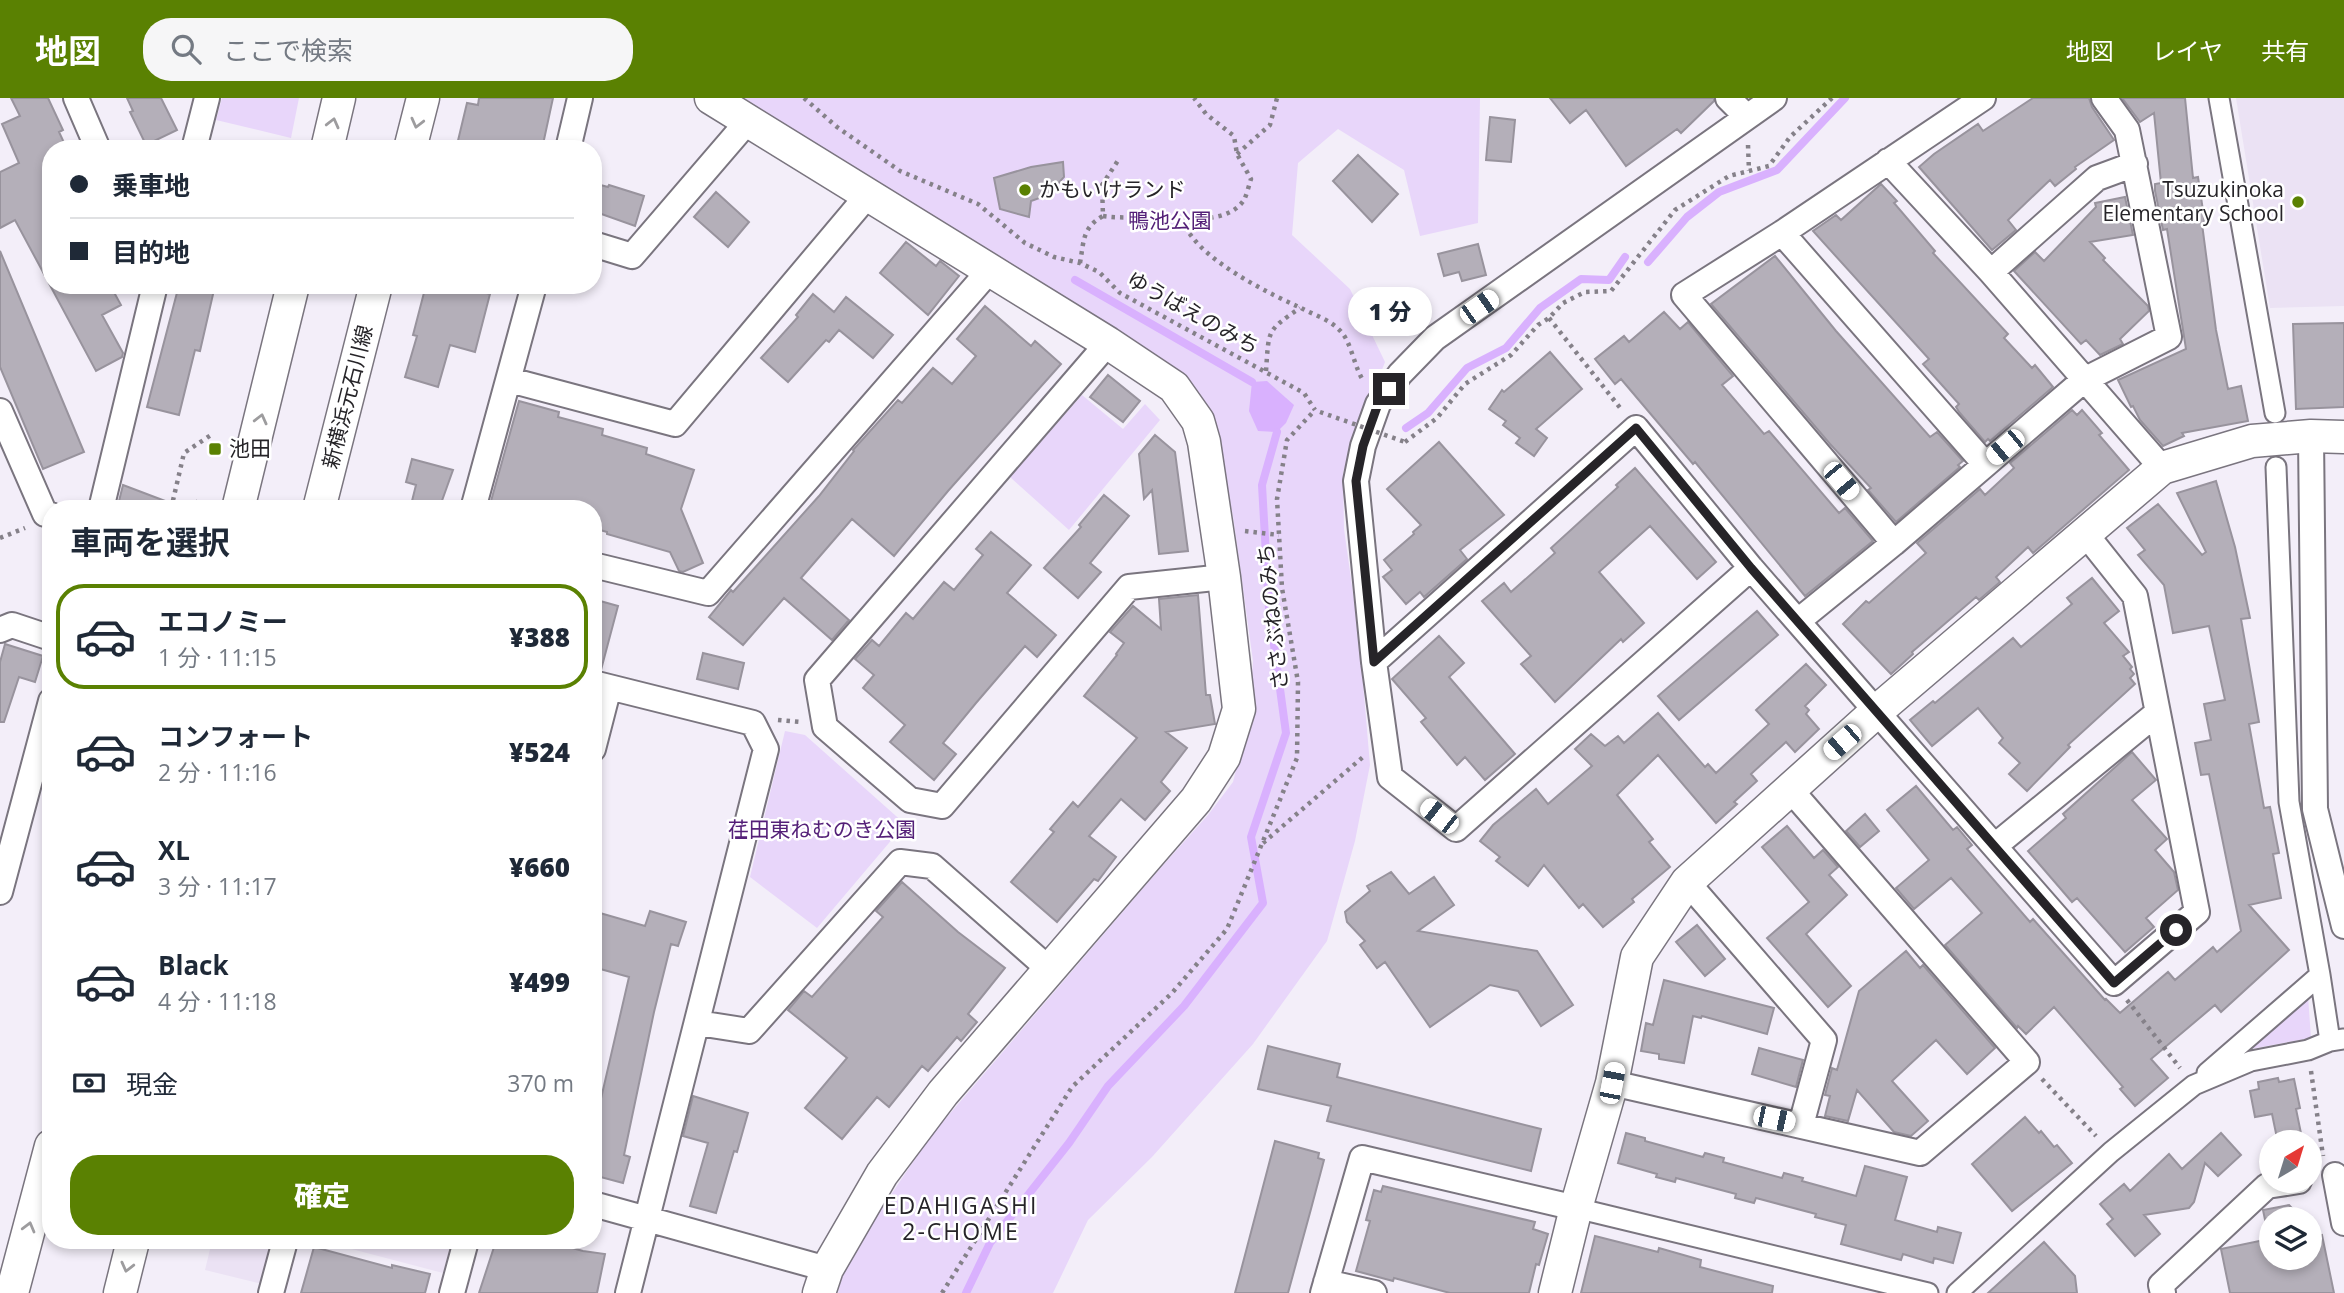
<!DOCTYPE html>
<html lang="ja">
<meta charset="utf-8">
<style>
:root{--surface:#fff;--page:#f6f6f7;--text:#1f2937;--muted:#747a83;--line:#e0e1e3;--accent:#5a8102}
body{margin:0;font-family:"Open Sans","Noto Sans JP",sans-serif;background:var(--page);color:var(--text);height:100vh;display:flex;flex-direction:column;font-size:26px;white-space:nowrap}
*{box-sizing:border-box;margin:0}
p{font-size:23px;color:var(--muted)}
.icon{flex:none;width:38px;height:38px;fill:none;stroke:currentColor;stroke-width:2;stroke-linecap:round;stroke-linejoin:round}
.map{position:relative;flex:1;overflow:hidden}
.drawer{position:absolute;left:42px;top:402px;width:560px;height:749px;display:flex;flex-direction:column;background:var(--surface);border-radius:28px;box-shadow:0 4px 10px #0003}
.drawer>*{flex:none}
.guide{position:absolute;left:42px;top:42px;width:560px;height:154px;border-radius:28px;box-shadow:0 4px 10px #0003;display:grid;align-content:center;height:154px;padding:0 28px;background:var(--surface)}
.needle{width:46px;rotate:38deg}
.fabs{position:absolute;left:2259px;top:1032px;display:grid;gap:14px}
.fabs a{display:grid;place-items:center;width:63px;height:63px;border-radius:50%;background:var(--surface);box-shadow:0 4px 10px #0003;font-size:35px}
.end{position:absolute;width:32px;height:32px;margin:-16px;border:9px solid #262428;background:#fff;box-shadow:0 0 0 4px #fff}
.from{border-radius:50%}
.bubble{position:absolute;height:49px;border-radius:24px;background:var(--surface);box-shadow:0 4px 10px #0003;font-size:23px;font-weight:800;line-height:49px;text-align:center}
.car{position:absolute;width:21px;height:42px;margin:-21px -10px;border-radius:9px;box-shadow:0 0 5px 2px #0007;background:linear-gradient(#fff 24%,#345 0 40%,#fff 0 76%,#345 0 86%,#fff 0)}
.guide b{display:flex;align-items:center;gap:24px;height:66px;font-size:26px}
.guide b+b{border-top:2px solid var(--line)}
.guide i{width:18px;height:18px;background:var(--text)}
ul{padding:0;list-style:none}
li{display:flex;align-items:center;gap:21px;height:105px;margin:0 14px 10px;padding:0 14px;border:4px solid transparent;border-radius:28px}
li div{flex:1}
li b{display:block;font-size:26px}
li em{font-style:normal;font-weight:800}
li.selected{border-color:var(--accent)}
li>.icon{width:63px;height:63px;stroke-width:1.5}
h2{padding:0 28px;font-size:32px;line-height:84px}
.pay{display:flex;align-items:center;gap:18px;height:77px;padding:0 28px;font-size:26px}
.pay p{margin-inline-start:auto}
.button{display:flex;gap:14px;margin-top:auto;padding:14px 28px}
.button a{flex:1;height:80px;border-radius:28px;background:var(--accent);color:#fff;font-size:28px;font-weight:800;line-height:80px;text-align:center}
header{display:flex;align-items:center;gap:42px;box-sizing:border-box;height:98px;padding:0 35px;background:var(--accent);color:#fff}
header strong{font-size:33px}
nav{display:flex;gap:38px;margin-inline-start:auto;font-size:24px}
.search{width:490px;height:63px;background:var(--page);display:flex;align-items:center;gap:18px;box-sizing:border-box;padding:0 24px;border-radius:28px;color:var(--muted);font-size:26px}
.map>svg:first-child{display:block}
</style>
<header>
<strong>地図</strong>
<div class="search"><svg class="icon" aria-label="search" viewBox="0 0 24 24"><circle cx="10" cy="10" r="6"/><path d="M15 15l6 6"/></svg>ここで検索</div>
<nav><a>地図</a><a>レイヤ</a><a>共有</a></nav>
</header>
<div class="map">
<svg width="2344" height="1195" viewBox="0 0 2344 1195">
<rect width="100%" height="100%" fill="#f3eef9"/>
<path fill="#ebe2f4" d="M2236 0H2344V208L2270 210Z
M212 1143 273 1144 262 1186 205 1172Z
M321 1143H452L443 1175Z"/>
<path fill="#e8d6fa" d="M222 0H299L291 40 216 22Z
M733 0H1480L1478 125 1420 138 1404 72 1338 31 1298 65 1292 137 1350 191 1385 264 1343 374 1344 431 1359 538 1370 667 1355 743 1327 843 1253 946 1152 1059 1088 1122 1053 1195H838L844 1167 929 1040 1157 774 1208 717 1233 684 1249 620 1253 563 1233 418 1213 326Z
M1082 297 1123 331 1145 306 1160 322 1069 432 1010 379Z
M785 633 805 637 905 726 817 830 750 779Z
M2308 898 2311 940 2251 951Z"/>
<path fill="#d9b1fe" d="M1267 283 1294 307 1286 325 1277 334 1258 333 1249 313 1252 284Z"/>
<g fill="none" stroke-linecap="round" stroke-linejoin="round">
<path stroke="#d9b1fe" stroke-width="8" d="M1648 164 1687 119 1719 94 1777 72 1845 0
M1075 182 1252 284
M1406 330 1428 315 1467 270 1506 250 1540 210 1581 181 1609 182 1625 159
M966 1195 990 1145 1069 1045 1108 988 1184 908 1263 805 1251 739 1286 635 1269 510 1262 387 1277 334"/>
</g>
<path fill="#b4afb9" stroke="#98939d" stroke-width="2" d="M11 0H48L63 32 59 34 67 51H51V187H110L121 207 102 217 123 255 122 259 96 273 15 122 0 130V74L19 65 2 26 20 18Z
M127 0H161L177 32 146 47 130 14 133 13Z
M479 0H553L542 51H456L467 5 478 7Z
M1550 0H1714V3L1681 35 1677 31 1626 68 1586 12 1570 25Z
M2033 0H2089L2092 9 2114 42 2075 69 2076 71 2055 88 2050 82 2008 122 2016 132 1992 152 1919 69 1934 56 1978 26 1983 33Z
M2122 0H2185L2193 80 2198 79 2205 126H2202L2216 232 2228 291 2241 288 2248 323 2182 335 2184 338 2163 348 2140 322 2133 308 2131 309 2118 282 2186 251 2167 131 2163 132 2155 93V86L2161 85 2154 15 2140 24Z
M1490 19 1515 22 1511 64 1486 62Z
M1358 57 1398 96 1372 124 1333 83Z
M1063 64 1064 79 1048 97 1031 103 1029 119 1000 111 994 80 1031 69Z
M593 85 608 89 609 87 644 98 635 128 593 113Z
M1881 86 1897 103 1894 105 1935 153 1933 155 2008 236 2004 240 2032 270 2035 267 2053 289 1990 343 1988 341 1985 344 1959 314 1956 309 1959 306 1923 266 1929 261 1813 133 1836 117 1841 122Z
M716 94 749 124 728 149 694 119Z
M2125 99 2133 137 2090 144 2105 160 2103 162 2148 208 2149 213 2120 241 2123 246 2100 257 2086 242 2081 246 2014 173 2035 154 2044 163 2096 109 2095 105Z
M906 144 936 168 940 163 959 178 928 217 880 175Z
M1478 146 1486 177 1462 183 1459 174 1444 178 1438 156Z
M0 153 84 354 43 371 0 269Z
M1775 158 1836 233 1930 339 1937 334 1963 363 1958 367 1960 369 1896 424 1868 392 1871 390 1830 346 1711 206Z
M179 187H195L214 192 200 253 195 252 179 317 147 309Z
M426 187H459L490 196 475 254 450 247 438 289 405 279 417 238 413 237Z
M813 196 834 214 846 199 893 237 873 260 839 232 829 244 826 242 788 284 761 260 798 219 796 217Z
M985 208 1031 248 1035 243 1061 266 948 393 894 458 852 421 801 480 849 522 832 542 784 500 743 547 709 519 731 492 733 494 819 398 854 353 853 352 898 302 902 305 933 270 952 286 976 258 957 241Z
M1664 214 1680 231 1688 224 1733 278 1722 287 1764 336 1769 333 1839 415 1845 410 1873 443 1805 498 1695 364 1693 366 1621 281 1615 286 1595 261 1624 238 1629 244Z
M2344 225V309L2296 311 2293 226Z
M1550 254 1582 291 1536 331 1547 340 1534 358 1516 345 1520 340 1503 327 1506 323 1489 311 1502 292 1504 294Z
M1108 277 1140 303 1123 324 1090 299Z
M519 303 559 314 558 319 603 331 602 337 647 350 646 356 694 372 681 411 703 465 683 474 679 473 670 454 607 436V434L593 430V411H523L491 403Z
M2072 312 2077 317 2082 312 2102 335 2099 337 2129 372 2033 455 2028 449 1996 479 2000 484 1979 502 1976 499 1912 554 1913 556 1891 576 1843 526 1866 503 1869 505 1926 455 1917 445 1980 391 1985 397 2014 370 2010 365Z
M1155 337 1175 354 1188 453 1159 456 1152 392 1144 401 1139 356Z
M1439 344 1504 417 1460 452 1467 461 1424 499 1420 494 1406 506 1383 479 1392 472 1384 462 1414 436 1413 434 1421 427 1387 391Z
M412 361 453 372 439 411H410L416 387 406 384Z
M1635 370 1716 464 1697 481 1650 428 1599 474 1644 525 1623 544 1621 541 1555 604 1521 566 1531 558 1482 503 1504 485 1511 494 1555 455 1551 450 1618 389 1616 387Z
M2216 383 2235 449 2250 520 2241 521 2259 624 2249 626 2264 710 2270 709 2279 755 2273 756 2281 800 2249 807 2289 852 2221 914 2215 907 2151 961 2168 980 2135 1008 2120 991 2123 989 2054 909 2026 936 2018 928 2017 930 1945 847 1982 815 1951 780 1914 811 1896 790 1929 762 1887 712 1916 688 1953 732 1957 729 1972 747 1967 751 2030 824 2033 821 2105 902 2106 901 2120 915 2168 874 2175 882 2213 849 2217 854 2241 833 2209 676 2201 677 2195 645 2211 642 2204 606 2225 602 2209 528 2173 535 2164 487 2138 457 2145 452 2127 430 2158 406 2202 457 2206 454 2177 395Z
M123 387 181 409V411H117Z
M1104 397 1129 418 1090 465 1101 474 1078 500 1044 470 1081 429 1079 427Z
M991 434 1031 467 1007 495 1056 537 1037 559 1025 548 976 605 943 645 956 656 934 682 890 644 905 627 863 590 874 577 855 561 872 542 879 548 906 515 913 521 944 484 954 492 983 457 976 451Z
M2092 480 2119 513 2104 525 2129 554 2123 558 2132 569 2130 571 2134 576 2130 580 2135 586 2068 647 2070 649 2027 693 2009 676 2020 665 1999 645 2003 640 1978 610 1932 648 1910 622 1933 603 1935 605 2013 540 2021 549 2072 506 2067 500Z
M1198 497 1206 597H1210L1215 626 1166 634 1187 650 1161 684 1170 693 1145 722 1121 701 1089 738 1116 759 1098 783 1094 781 1057 824 1011 784 1054 734 1050 731 1073 704 1078 709 1137 640 1084 598 1117 557 1116 556 1124 545 1110 534 1133 508 1161 531 1159 501Z
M593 501 618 508 601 572 593 571Z
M1757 513 1778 537 1679 622 1658 598Z
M1439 538 1464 565 1449 579 1515 656 1485 682 1465 659 1457 667 1421 624 1426 620 1392 581Z
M5 546 43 558 35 584 19 579 4 624H0V564Z
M703 555 744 565 738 591 697 581Z
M1806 566 1826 587 1805 608 1809 612 1806 616 1819 631 1795 654 1786 644 1751 676 1757 683 1734 704 1737 706 1716 725 1658 657 1617 697 1653 741 1649 744 1670 769 1632 801 1634 804 1603 829 1583 806 1579 810 1544 767 1528 788 1496 763 1500 759 1480 743 1493 727 1536 691 1548 706 1592 668 1575 651 1591 636 1605 648 1618 638 1624 645 1658 615 1705 669 1708 666 1716 675 1769 626 1756 612Z
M2132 654 2156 682 2132 702 2167 741 2155 752 2174 774 2178 792 2146 820 2154 829 2125 854 2077 800 2072 804 2028 753 2066 720 2063 716Z
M1865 716 1879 733 1860 749 1846 733Z
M1787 728 1814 760 1823 752 1838 769 1829 777 1847 797 1806 836 1851 888 1828 909 1767 840 1809 804 1762 749Z
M1391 774 1409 796 1434 779 1454 807 1418 833 1537 853 1573 907 1541 928 1518 893 1490 887 1430 929 1385 864 1377 870 1360 847 1365 843 1347 824 1345 814 1370 793 1367 788Z
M902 784 958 834 1005 870 968 916 977 924 961 943 957 939 928 973 922 968 889 1009 877 999 842 1041 805 1010 847 960 788 912 804 893 812 899 883 819 876 813Z
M593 813 645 828 650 813 686 824 678 848 671 846 654 914 624 1057 630 1059 623 1085 593 1077V1003L600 1005 629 879 593 869Z
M1697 827 1725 861 1705 878 1676 844Z
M1906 853 1920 870 1923 867 1995 950 1967 976 1936 942 1892 983 1928 1023 1911 1038 1894 1034 1857 992 1848 1023 1825 1018 1830 998 1825 997 1832 970 1837 972 1859 893Z
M1664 882 1774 910 1767 936 1702 918 1701 920 1693 918 1684 965 1659 961V956L1641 953 1646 925 1653 927Z
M1268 948 1340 966 1337 979 1541 1031 1531 1073 1327 1023 1331 1008 1258 991Z
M1759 950 1803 962 1796 989 1752 976Z
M2278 980 2279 984 2294 981 2300 1010 2296 1011 2303 1045H2278L2272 1016 2255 1019 2250 993 2259 991 2258 984Z
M693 998 748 1015 737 1054 734 1053 716 1115 690 1108 708 1045 683 1038Z
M2025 1019 2039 1035 2041 1033 2054 1049 2057 1047 2072 1065 2012 1113 1972 1066Z
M1626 1035 1645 1040V1043L1703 1059 1705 1055 1724 1060 1723 1064 1782 1080 1784 1075 1803 1080 1802 1083 1856 1098 1865 1068 1907 1079 1895 1122 1937 1134 1938 1129 1961 1135 1953 1165 1934 1160 1933 1165 1903 1156 1901 1162 1841 1146 1846 1127 1815 1119 1816 1116 1756 1100 1754 1105 1735 1100 1736 1096 1676 1080 1675 1084 1656 1079 1657 1076 1618 1065Z
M2221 1035 2241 1057 2218 1078 2205 1065 2194 1104 2189 1110 2144 1117 2160 1136 2135 1158 2107 1126 2113 1121 2100 1106 2124 1086 2130 1093 2169 1056 2182 1071Z
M1275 1043 1319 1055 1318 1060 1324 1062 1311 1111 1288 1195H1235Z
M1383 1088 1535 1124 1533 1131 1548 1136 1539 1167 1536 1166 1529 1195H1450L1394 1180 1393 1183 1356 1173 1370 1123 1366 1122 1374 1092 1381 1094Z
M2289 1107 2303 1122H2272V1160H2310V1140L2322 1137 2334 1195H2230L2221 1151 2269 1141 2263 1112Z
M1595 1138 1658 1154 1659 1150 1701 1162 1700 1169 1773 1188 1772 1195H1581Z
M496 1143H547L583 1153 605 1156 597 1195H479Z
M2044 1144 2075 1178 2077 1195H1988Z
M314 1149 392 1170V1167L430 1176 425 1195H301Z"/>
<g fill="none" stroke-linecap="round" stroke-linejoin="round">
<g stroke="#7a757f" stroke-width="23">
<path id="pedestrian" d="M2219 0 2275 315
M2276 369 2289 704 2320 877 2330 943
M2207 975 2320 877
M1576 1110 1928 1195
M1957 1195 2111 1054 2194 987 2251 963 2308 952 2330 943 2344 941"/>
</g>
<g stroke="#7a757f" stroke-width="28">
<path id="minor" d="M76 0 98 51
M1728 0 1747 19
M194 51 207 0
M568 51 580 0
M1888 63 1991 174 2162 370
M1782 135 1985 366
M593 146 632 158 748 23
M1991 174 2097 80 2135 66
M1108 245 817 582 825 629 910 702 942 708 1129 489 1224 479
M510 282 675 326 867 98
M0 313 45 416 51 417
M2311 338 2315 711 2344 828
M101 411 155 187
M473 411 534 187
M1894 445 1684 197 1782 135 1983 0
M593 467 708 495 990 172
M1751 470 1456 731 1390 679 1374 564 1356 383 1363 348 1378 306 1400 276 1435 240 1774 0
M1798 523 1894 445 2084 282 2169 239 2127 32 2104 0
M0 532 12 527 51 540
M1374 564 1636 330 1751 470 2114 885 2197 814 2135 498 2084 434
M593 585 753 625 766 651 628 1195
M593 651 609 589
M1996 747 2157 615
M1687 784 1824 942 1801 1027
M0 794 51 603
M698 925 749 933 900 764 932 768 1050 872
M1612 985 1920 1055 2027 964 1789 690
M2335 1077 2344 1125
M593 1106 827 1171
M1326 1184 1374 1195
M271 1195 285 1143
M452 1195 466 1143
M1323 1195 1362 1060 1576 1110
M2163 1195 2161 1187 2267 1088 2299 1083"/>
</g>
<g stroke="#7a757f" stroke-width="35">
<path id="tertiary" d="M711 0 1108 245 1174 289 1198 323 1204 344 1224 479 1239 611 1224 659 1196 702 943 995 882 1076 827 1171 819 1195
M327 51 339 0
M410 51 423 0
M238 411 293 187
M319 411 376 187
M12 1195 51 1048
M120 1195 133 1143
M1555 1195 1576 1110 1612 985 1637 859 1687 784 1877 613 2162 370 2252 343 2311 338 2344 339"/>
</g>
<path stroke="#858189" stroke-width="4.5" stroke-dasharray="3.5 5" stroke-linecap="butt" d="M804 0 837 29 900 73 978 106 1025 145 1054 159 1080 165 1099 174 1120 195 1304 295 1315 312
M1748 47 1749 73
M1237 56 1270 27 1277 0
M1103 118C1116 120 1127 119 1139 120 1153 120 1160 123 1175 120 1187 130 1191 139 1200 148 1225 173 1268 195 1301 210 1316 218 1335 223 1345 239 1353 253 1355 270 1364 284
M1176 120C1198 121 1230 123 1244 102 1247 96 1249 87 1251 81L1237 56 1234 38 1206 16 1194 0
M1080 165C1084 143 1082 130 1103 118L1102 87 1119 61
M1549 220 1621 311
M1266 273C1269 232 1266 233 1300 210
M1405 344 1437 320 1465 286 1511 257 1538 227 1549 220 1563 205 1585 194 1611 193 1675 112 1729 78 1769 68 1790 39 1832 0
M171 411 184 355 211 337
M191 411 198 403
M1245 433 1279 437
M0 440 25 430
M778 622 800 624
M1263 745 1363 659
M2127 902 2180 970
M2311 973 2323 1058
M2042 981 2096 1038
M942 1195 1072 989 1172 895 1227 831 1243 792 1297 660 1298 584 1282 490 1277 401 1287 342 1315 312"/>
<use href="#pedestrian" stroke="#fff" stroke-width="19"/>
<use href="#minor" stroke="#fff" stroke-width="24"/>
<use href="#tertiary" stroke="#fff" stroke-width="32"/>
<path stroke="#858189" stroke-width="4.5" stroke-dasharray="3.5 5" stroke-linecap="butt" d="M1320 314 1405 344"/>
</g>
<defs><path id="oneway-chevron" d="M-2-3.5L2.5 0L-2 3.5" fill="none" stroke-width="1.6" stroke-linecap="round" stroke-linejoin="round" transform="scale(1.75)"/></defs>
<g stroke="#9d9c9e">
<use href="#oneway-chevron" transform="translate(333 25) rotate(-76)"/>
<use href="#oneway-chevron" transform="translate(417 25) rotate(104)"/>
<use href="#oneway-chevron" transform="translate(261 321) rotate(-76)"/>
<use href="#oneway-chevron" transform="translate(29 1129) rotate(-75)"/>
<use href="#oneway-chevron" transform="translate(127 1169) rotate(104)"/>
</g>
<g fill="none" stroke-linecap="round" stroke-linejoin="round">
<path stroke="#262428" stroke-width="9" d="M1389 291 1378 306 1363 348 1356 383 1374 564 1636 330 1751 470 2114 885 2176 832"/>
</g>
<g fill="#5a8102" stroke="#fff" stroke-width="2.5">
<circle cx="1025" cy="92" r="7"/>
<circle cx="2298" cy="104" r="7"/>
<rect x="208" y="344" width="14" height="14" rx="3.5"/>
</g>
<g text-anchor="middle" stroke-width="5" stroke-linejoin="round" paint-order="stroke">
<g font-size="21" fill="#262428" stroke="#fff" text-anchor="start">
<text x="1039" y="99">かもいけランド</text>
<text x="2284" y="99" text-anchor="end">Tsuzukinoka<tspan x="2284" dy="24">Elementary School</tspan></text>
<text x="229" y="358">池田</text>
</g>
<g font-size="21" fill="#542078" stroke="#fff">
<text x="1170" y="130">鴨池公園</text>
<text x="822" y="739">荏田東ねむのき公園</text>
</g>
<g font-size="21" fill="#262428" stroke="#fff">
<text transform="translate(1193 215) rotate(29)" y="7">ゆうばえのみち</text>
<text transform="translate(348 299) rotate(-76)" y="7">新横浜元石川線</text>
<text transform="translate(1273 519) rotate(-96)" y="7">ささぶねのみち</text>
</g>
<g font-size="23" letter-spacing="2" fill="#262428" stroke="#fff">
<text x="961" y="1116">EDAHIGASHI<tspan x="961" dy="26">2-CHOME</tspan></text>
</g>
</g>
</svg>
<div class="fabs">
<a><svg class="needle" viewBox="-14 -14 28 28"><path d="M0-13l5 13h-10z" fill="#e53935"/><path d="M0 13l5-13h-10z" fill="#747a83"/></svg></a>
<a><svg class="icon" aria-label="layers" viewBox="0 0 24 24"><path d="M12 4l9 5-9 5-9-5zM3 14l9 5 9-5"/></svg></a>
</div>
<i class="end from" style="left:2176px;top:832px"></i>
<i class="end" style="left:1389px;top:291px"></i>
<div class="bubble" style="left:1348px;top:189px;width:84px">1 分</div>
<i class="car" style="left:1479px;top:209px;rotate:55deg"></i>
<i class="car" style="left:2005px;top:349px;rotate:230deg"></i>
<i class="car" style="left:1841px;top:383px;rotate:140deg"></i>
<i class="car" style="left:1842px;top:644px;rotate:229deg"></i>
<i class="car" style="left:1439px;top:718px;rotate:308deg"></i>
<i class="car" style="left:1612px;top:985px;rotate:11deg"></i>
<i class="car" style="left:1774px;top:1021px;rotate:102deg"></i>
<div class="guide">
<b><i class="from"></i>乗車地</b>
<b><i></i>目的地</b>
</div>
<section class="drawer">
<h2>車両を選択</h2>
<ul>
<li class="selected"><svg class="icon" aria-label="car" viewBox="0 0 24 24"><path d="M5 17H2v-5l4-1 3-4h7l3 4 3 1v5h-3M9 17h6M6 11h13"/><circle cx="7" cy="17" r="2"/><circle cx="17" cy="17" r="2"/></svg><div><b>エコノミー</b><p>1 分 · 11:15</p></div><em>¥388</em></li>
<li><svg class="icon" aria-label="car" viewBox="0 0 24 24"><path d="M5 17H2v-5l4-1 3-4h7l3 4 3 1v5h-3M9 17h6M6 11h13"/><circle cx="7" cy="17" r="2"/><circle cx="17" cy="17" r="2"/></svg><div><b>コンフォート</b><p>2 分 · 11:16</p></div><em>¥524</em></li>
<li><svg class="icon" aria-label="car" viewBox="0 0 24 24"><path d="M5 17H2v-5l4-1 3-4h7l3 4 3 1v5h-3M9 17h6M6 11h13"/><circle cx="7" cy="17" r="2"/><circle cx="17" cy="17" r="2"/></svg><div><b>XL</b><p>3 分 · 11:17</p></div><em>¥660</em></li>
<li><svg class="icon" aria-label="car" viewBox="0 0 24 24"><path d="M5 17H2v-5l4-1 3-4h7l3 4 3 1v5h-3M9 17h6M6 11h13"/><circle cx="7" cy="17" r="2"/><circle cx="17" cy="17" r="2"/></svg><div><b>Black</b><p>4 分 · 11:18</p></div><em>¥499</em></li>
</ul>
<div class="pay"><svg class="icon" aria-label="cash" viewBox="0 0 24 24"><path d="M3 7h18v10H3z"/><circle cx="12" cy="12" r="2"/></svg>現金<p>370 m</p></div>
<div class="button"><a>確定</a></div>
</section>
</div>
